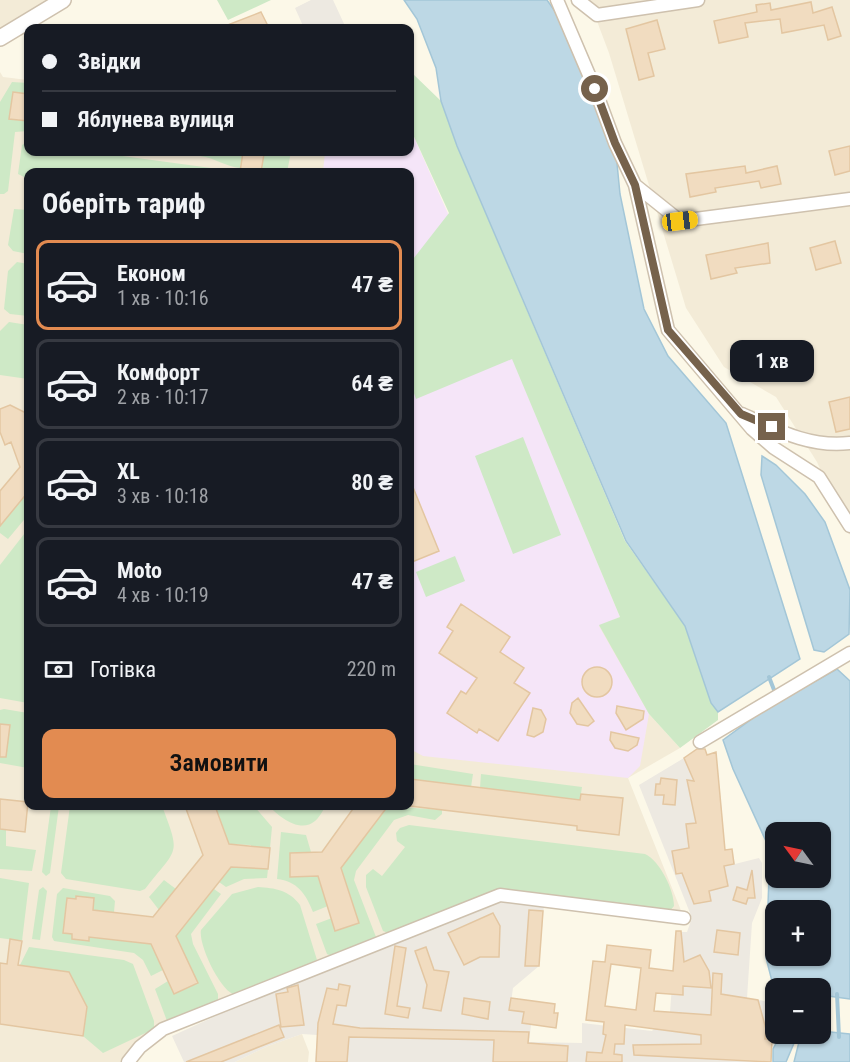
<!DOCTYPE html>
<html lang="uk">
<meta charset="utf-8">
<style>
:root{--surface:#171b24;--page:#242831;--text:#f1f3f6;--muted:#9ea1a6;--line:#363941;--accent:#e28b51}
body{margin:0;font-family:"Roboto Condensed",sans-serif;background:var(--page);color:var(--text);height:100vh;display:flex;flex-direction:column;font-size:22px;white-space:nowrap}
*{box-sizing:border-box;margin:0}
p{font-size:20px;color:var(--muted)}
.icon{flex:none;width:33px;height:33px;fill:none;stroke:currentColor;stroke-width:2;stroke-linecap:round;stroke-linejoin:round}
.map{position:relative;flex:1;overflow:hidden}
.sheet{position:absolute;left:24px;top:168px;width:390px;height:642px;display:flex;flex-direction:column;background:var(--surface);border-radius:12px;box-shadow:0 2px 4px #0004}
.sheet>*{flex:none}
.banner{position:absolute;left:24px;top:24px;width:390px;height:132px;border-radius:12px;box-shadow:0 2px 4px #0004;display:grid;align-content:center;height:132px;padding:0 18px;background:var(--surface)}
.needle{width:39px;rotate:303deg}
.fabs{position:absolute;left:765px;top:822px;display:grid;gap:12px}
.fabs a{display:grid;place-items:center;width:66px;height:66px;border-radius:12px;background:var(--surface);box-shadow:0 2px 4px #0004;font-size:30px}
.end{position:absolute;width:27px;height:27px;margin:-14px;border:8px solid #76624c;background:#fff;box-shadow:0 0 0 3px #fff}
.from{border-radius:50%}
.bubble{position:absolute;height:42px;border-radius:12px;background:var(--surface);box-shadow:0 2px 4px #0004;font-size:20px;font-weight:600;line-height:42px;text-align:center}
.car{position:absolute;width:18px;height:36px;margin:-18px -9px;border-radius:8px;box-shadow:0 0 4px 2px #0007;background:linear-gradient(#f5c518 24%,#345 0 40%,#f5c518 0 76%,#345 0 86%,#f5c518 0)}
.banner b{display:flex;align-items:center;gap:21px;height:57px;font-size:22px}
.banner b+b{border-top:2px solid var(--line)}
.banner i{width:15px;height:15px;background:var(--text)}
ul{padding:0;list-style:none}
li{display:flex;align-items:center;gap:18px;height:90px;margin:0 12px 9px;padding:0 6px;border:3px solid var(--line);border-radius:12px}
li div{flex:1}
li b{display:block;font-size:22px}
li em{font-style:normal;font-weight:600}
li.active{border-color:var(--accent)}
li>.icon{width:54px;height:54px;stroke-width:1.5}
h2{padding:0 18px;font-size:27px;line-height:72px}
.pay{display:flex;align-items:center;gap:15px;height:66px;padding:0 18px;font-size:22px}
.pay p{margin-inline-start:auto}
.primary-button{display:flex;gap:12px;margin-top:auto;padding:12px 18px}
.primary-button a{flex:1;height:69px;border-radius:12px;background:var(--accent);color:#111;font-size:24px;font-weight:600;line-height:69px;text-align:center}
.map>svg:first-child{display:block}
</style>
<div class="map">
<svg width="850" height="1062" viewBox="0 0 850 1062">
<rect width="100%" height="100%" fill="#fcf8e8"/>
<path fill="#f3ebd7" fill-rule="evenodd" d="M0 0H49L0 29Z
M589 0H850V535L817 462 776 397 724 367 686 308 609 53Z
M0 72 3 77 28 80V152H410V128L649 714 680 748 628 778 684 918 500 895 163 1029 127 1062H0ZM28 172H410V806H28Z
M302 1034 309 1052 308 1062H235L268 1046Z"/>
<path fill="#ede9e1" d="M311 0H333L346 28H304L295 8Z
M684 758 690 772 720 791 725 850 732 849 735 864 759 858 762 863V898L752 923 747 998 775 1003 771 1062H315L317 1035 302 1034 268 1046 235 1062H184L172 1036 286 984 509 899 544 905 539 966 513 988 510 1010 524 1012 522 1023 531 1025 529 1042 582 1043V1023L652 1031 670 1012 676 932H687L692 918 639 785Z"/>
<path fill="#f5e5f8" d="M410 128 512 358 620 617 599 626 649 714 640 766 628 778 423 756 410 749V172H323L325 152H410Z"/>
<path fill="#cee9c6" d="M217 0H271L228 20Z
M412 73 441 101 457 146 625 541 685 626 711 703 718 712V720L680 748 649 714 599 625 620 617 512 359 416 399 410 382V263L449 213 410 128V74Z
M12 82 28 83V94L13 92 9 118 28 121V131L15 132 8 191 4 194H0V102Z
M27 142 28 152H93L211 168 221 172H28V179L18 174 22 145Z
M200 152H243L240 168C227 167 215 158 200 156Z
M253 152H291L287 172H261L264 155Z
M14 209 28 210V254L13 251 8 245Z
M17 262 28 264V316L10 314 4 309 8 271Z
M9 322 28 325V379L0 375V331Z
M523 437 561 535 513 554 475 456Z
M28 492V515L8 539 0 533V526Z
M28 529V703L0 698V565Z
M455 556 465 581 426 597 416 572Z
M4 709 28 713V768L0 763V747L7 748 10 725 0 724V710Z
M410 764 473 774 471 787 410 779Z
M481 774 582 787 580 800 480 788Z
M51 806H59L50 873 46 876 42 872Z
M70 806H162C181 856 178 847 145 889L140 891 66 879 61 873Z
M215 806H254L272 827 270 848H261L259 868 268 869 267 878 244 879 226 887 219 882 231 867 250 868 251 845 229 844Z
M269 806H326C323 810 319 818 315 821 300 834 278 816 269 806Z
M388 806 442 810V814L435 820 408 815 394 820 356 871 354 880 376 937 331 956 327 954 316 924 332 918 336 930 359 923 341 868Z
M409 825 645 854C660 861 674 890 674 906L669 912 662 911 506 890 388 933 383 931 366 887V875L373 869 382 876 405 847 397 841 396 833 400 828Z
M0 829H6V846L36 850 32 871 0 869Z
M281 832 306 835 311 852 290 853V877L318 876 328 906 313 912C306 894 297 881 277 879Z
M0 878 29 883 22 941 0 938Z
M164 880 176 889 159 910 149 897Z
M43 887 47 891 40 940 32 939 39 890Z
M258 887C275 888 289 890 300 905L317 960 236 995C221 993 198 944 201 930L232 894Z
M63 888 110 896 115 901 114 912 93 910 94 898 77 896 76 899 67 898 63 933 72 934V939L89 941V937L151 944 163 970 151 976 143 960 134 953 54 941 52 937 57 894Z
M214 889 221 894 191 934 193 944 218 994V1002L167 1021 155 989 168 981 198 983 176 936Z
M29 947 124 960 133 964 154 1021V1029L103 1053 83 1036 87 1007 69 972 20 965Z"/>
<path fill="#bdd8e5" stroke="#a3c6d7" stroke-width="1.5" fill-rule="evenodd" d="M404 0H547L575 40 615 143 620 194 644 309 668 356 726 423 800 659 718 712 711 703 685 626 626 541 457 146 441 101 436 68 417 19Z
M762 456 776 465 805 494 825 522 850 590 849 634 824 652 814 650 761 475Z
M837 669 850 681V999L821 995 820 988 774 989 766 958 770 850 733 769 723 740 764 710ZM776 832H820V878H776ZM776 910H820V956H776Z
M821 1031 850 1034V1062H794L801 1034Z
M781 1034 797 1036 786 1062H773V1049Z"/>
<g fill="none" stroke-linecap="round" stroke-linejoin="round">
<path stroke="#a3c6d7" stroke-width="4" d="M769 677 776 695
M837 994 839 1037"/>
</g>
<path fill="#f1dcc0" stroke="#e3c6a1" stroke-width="1.5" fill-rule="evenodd" d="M811 2 813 13 832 7 841 36 828 40 824 25 782 33 780 19 745 23 748 37 719 43 714 21 757 12 756 5 770 3 771 10Z
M261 12 269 28H220Z
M657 20 665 49 648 53 654 76 639 80 626 29Z
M13 92 28 94V121L9 119Z
M850 146V171L835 175 829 151Z
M243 152 264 154 261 172H240Z
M745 166 746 173 777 166 781 184 761 188 759 181 715 188 716 192 690 197 686 174Z
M835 241 841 263 816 270 810 248Z
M768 243 770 263 735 268 737 273 711 279 706 255Z
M850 397V429L836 432 829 402Z
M10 405 28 414V492L0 526V491L20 467 11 442 5 445 0 432V409Z
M410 480 439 551 412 562 410 555Z
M461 604 510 637 500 652 524 668 514 683 530 693 498 741 479 729 477 733 447 713 461 691 466 694 477 678 439 653 453 631 447 627Z
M582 682a15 15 0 1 1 30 0a15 15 0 1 1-30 0Z
M578 698 594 721 588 726 577 724 570 713 572 703Z
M617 706 644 711 643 719 626 730 616 713Z
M533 708 541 710 546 719 543 732 534 737 527 735Z
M0 724 10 725 6 757H0Z
M611 732 639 738 637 745 628 751 615 748 610 740Z
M697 749H705L707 755 716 752 725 850 732 849 734 864 724 866 728 886 709 891 711 901 694 904 682 873 676 874 672 851 689 848 686 824 696 823 687 780 694 781 684 758Z
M661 778 677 780 675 805 663 804 664 795H655L656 784H660Z
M410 779 580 800 581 794 623 798 619 835 577 830V826L410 806Z
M0 799 28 802 25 832 0 829Z
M185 806H215L229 844 270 848 268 869 231 867 176 936 198 983 174 994 151 944 89 937V941L72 939V934L63 933 67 898 76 899V896L94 898 93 910 153 917 203 855Z
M355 806H388L341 868 359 923 335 931 318 876 290 877V853L322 852Z
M752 870 755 898H748L746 904 733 900 737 887 747 890Z
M529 910 543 911 539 966H525Z
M493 913 500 926 499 957H480L464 965 448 933Z
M717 930 740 933 738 955 714 952Z
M676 931H681L684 962 700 955 709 971 711 988 683 986V995L656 993 654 1011 711 1015 713 973 722 974 721 994 758 1000 766 1029 765 1039H772L771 1062 634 1055 633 1045 701 1044V1035L625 1025 624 1044H615L614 1054 622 1055V1062H586L587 1052 602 1053 606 1035 603 1034 604 1022 586 1020 593 961 605 962 607 945 651 950 649 968 673 971ZM611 964 641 968 636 1010 605 1006Z
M10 939 22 941 18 965 69 972 87 1007 83 1036 0 1024V963L7 964Z
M395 946 406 948 397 1006 410 1008 408 1018 385 1014Z
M426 947 434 970 449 972 441 1011 423 1008 427 985 415 951Z
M339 984 350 986 346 1006 337 1005 333 1024 360 1028 529 1032 528 1043 568 1046 567 1062H493L494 1040 349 1037 347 1062H316L318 1023 327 988 338 990Z
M298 985 304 1025 281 1027 276 994 288 992 287 988Z
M464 998 490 1002 488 1019 462 1014Z
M511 998 555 1004 554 1013H558L556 1028 522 1023 524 1012 509 1010Z
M279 1025 284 1037 221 1062H186Z"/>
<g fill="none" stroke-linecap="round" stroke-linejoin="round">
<g stroke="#cec1ae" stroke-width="15">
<path id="minor" d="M557 0 595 89 615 143 635 185 668 330 752 429 774 448 819 477 850 526
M578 0 597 15 698 0
M635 185 680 221 850 199
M742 414C777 430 810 448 850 443
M700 742 850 653
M128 1062 140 1047 163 1029 500 895 684 918"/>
</g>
<g stroke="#cec1ae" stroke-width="18">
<path id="tertiary" d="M0 38 63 0"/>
</g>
<use href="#minor" stroke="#fff" stroke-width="12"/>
<use href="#tertiary" stroke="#fff" stroke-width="15"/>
</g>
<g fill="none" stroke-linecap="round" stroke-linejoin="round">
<path stroke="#76624c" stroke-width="8" d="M595 89 615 143 635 185 668 330 741 414 772 427"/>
</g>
</svg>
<div class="fabs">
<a><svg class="needle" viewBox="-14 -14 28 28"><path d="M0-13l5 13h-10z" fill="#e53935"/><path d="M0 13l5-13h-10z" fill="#9ea1a6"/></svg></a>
<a>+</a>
<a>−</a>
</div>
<i class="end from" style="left:595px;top:89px"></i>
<i class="end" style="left:772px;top:427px"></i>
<div class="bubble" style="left:730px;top:340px;width:84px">1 хв</div>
<i class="car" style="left:680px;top:221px;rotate:83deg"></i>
<div class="banner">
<b><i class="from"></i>Звідки</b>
<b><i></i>Яблунева вулиця</b>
</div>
<section class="sheet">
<h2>Оберіть тариф</h2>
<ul>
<li class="active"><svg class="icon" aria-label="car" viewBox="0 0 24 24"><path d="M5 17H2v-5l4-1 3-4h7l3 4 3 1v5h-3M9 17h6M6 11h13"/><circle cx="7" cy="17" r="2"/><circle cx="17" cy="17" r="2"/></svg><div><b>Економ</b><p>1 хв · 10:16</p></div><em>47 ₴</em></li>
<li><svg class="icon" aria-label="car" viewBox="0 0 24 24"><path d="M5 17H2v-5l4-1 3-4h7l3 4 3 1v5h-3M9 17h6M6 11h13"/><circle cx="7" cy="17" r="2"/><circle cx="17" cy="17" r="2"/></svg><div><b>Комфорт</b><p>2 хв · 10:17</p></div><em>64 ₴</em></li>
<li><svg class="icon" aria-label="car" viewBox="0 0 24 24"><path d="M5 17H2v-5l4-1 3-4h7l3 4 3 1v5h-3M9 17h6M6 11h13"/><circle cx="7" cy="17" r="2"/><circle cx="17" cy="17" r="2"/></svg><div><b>XL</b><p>3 хв · 10:18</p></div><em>80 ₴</em></li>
<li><svg class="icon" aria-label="car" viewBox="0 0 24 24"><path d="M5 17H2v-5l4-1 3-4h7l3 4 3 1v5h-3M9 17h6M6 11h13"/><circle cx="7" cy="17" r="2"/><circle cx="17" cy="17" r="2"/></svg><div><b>Moto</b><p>4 хв · 10:19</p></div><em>47 ₴</em></li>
</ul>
<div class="pay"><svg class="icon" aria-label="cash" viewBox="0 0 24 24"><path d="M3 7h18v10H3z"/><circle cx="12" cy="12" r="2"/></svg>Готівка<p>220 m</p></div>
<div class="primary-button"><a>Замовити</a></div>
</section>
</div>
